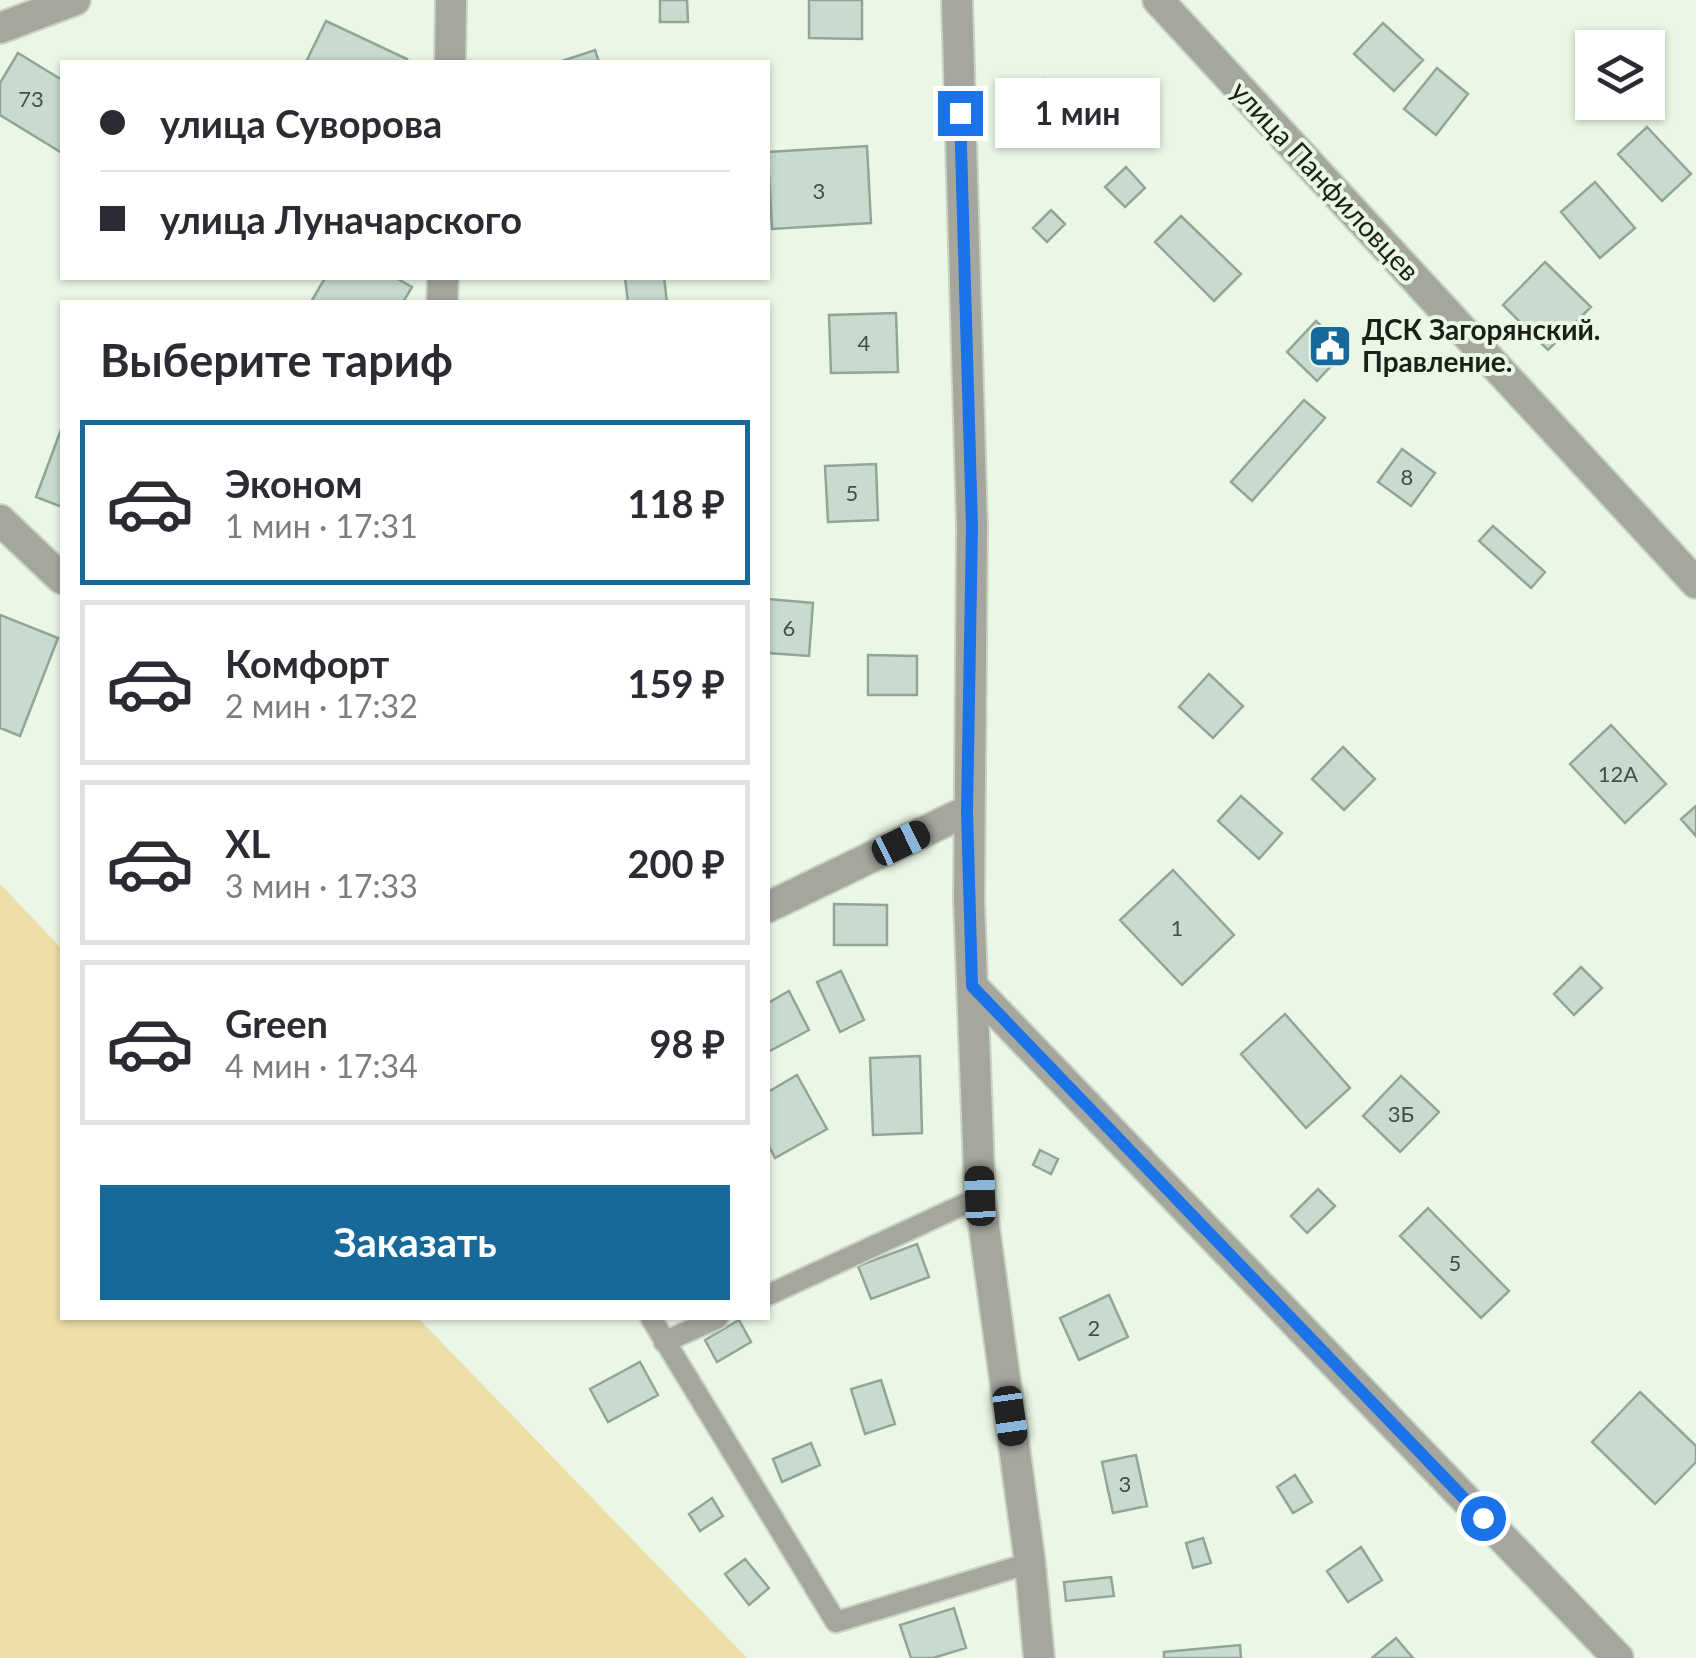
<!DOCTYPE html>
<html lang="ru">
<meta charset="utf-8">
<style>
:root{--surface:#fff;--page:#f7f7f7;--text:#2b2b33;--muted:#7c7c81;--line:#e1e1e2;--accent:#17699a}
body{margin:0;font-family:Lato,sans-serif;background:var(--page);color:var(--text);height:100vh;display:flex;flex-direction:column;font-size:38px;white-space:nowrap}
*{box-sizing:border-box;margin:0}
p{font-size:32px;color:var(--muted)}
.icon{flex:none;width:55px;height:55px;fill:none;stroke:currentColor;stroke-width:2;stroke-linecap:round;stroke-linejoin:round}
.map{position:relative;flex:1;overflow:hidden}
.drawer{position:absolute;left:60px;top:300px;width:710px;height:1020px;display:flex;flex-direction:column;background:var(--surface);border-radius:0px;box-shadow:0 2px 8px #0004}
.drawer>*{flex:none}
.banner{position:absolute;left:60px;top:60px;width:710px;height:220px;border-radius:0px;box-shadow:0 2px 8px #0004;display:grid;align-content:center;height:220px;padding:0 40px;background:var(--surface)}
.fabs{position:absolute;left:1575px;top:30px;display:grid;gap:20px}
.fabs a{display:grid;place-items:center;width:90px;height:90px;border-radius:0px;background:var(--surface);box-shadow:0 2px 8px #0004;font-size:50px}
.end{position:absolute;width:45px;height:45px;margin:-22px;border:12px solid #1a73e8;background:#fff;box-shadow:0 0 0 5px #fff}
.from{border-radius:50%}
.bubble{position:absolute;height:70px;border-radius:0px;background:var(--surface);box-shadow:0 2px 8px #0004;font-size:32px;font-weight:700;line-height:70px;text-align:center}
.car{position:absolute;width:30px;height:60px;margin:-30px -15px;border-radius:12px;box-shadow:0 0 8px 2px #0007;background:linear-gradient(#222 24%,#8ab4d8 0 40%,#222 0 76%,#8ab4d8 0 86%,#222 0)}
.banner b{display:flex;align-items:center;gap:35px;height:95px;font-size:38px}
.banner b+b{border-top:2px solid var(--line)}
.banner i{width:25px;height:25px;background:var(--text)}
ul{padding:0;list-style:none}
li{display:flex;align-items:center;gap:30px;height:165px;margin:0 20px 15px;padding:0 20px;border:5px solid var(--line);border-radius:0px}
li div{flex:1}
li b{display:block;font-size:38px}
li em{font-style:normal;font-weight:700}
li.selected{border-color:var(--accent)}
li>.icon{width:90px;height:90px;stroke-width:1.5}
h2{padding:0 40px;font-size:45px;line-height:120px}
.action{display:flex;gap:20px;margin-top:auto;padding:20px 40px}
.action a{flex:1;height:115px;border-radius:0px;background:var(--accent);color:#fff;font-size:40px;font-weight:700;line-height:115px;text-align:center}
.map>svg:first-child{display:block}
</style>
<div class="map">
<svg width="1696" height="1658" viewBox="0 0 1696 1658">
<rect width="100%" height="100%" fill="#eaf7e5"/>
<path fill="#eddda7" d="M0 884 62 949V1318H418L747 1658H0Z"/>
<path fill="#c7dbce" stroke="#92a599" stroke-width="2.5" d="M660 0H687L688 22H660Z
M809 0H862V39L809 38Z
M326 21 407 59 405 62H306Z
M1383 23 1423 60 1394 91 1354 54Z
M595 50 599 62H559Z
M18 53 62 80V153L0 115V83Z
M1437 68 1468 94 1436 135 1404 109Z
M1045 79 1070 104 1045 128 1022 103Z
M1647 127 1691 174 1662 201 1618 154Z
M867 146 871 223 772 229 768 152Z
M1126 167 1145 188 1125 207 1105 187Z
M1595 182 1635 228 1600 258 1561 212Z
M1051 210 1065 224 1047 242 1033 228Z
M1181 216 1241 274 1214 301 1155 242Z
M1545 262 1591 307 1548 350 1503 305Z
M325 278H396L412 287 403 302H311Z
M625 278H664L667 302H628Z
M896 313 898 372 831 373 829 315Z
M1316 321 1346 350 1317 381 1287 352Z
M1304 400 1325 418 1252 501 1231 482Z
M62 427V507L36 497Z
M1402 449 1435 473 1411 506 1378 482Z
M876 464 878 520 828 522 825 466Z
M1493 526 1545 572 1531 588 1479 541Z
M768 599 813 603 809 656 768 653Z
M0 615 58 638 20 736 0 728Z
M868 655 917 656V695H868Z
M1209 674 1243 706 1213 738 1179 707Z
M1611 725 1666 784 1625 823 1570 764Z
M1343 747 1375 779 1344 810 1312 779Z
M1241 796 1282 833 1259 859 1218 821Z
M1696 806V836L1681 819Z
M1173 870 1234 935 1182 985 1120 920Z
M834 904 887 905V945H834Z
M1581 967 1602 988 1574 1015 1554 994Z
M841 971 864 1020 840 1032 817 982Z
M789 991 809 1030 768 1052V1003Z
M1285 1014 1350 1088 1306 1128 1241 1054Z
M920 1056 922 1133 873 1135 870 1058Z
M797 1075 827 1129 775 1158 768 1144V1092Z
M1401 1076 1439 1112 1400 1152 1363 1116Z
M1040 1150 1058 1159 1051 1174 1033 1165Z
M1318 1189 1335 1206 1307 1233 1291 1216Z
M1428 1208 1509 1291 1481 1318 1400 1236Z
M917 1244 929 1277 871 1299 858 1266Z
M1109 1295 1128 1337 1079 1360 1060 1318Z
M739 1320 751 1342 717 1362 705 1340Z
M640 1362 658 1395 608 1422 590 1389Z
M881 1380 895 1424 865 1434 851 1389Z
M1640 1392 1696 1446V1462L1655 1504 1592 1442Z
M811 1443 820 1465 782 1482 773 1459Z
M1136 1455 1147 1506 1113 1513 1102 1462Z
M1295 1475 1312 1502 1293 1513 1277 1487Z
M712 1498 723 1516 700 1531 689 1514Z
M1203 1538 1211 1563 1193 1568 1186 1543Z
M1361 1547 1382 1580 1348 1602 1327 1571Z
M745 1559 769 1588 749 1605 725 1574Z
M1111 1577 1114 1596 1066 1601 1064 1582Z
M954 1608 966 1648 933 1658H911L900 1625Z
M1396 1638 1413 1658H1372Z
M1240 1645 1241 1658H1164V1652Z"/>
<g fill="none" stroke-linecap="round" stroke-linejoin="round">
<g stroke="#c9d4c4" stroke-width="24">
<path id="lane" d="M768 1295 980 1197
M651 1318 836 1622 1030 1563
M664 1342 718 1318"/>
</g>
<g stroke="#c9d4c4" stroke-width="34">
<path id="street" d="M957 0 972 527 969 901 980 1197 1030 1563 1039 1658
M1158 0 1696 583
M0 28 75 0
M450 62 451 0
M442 302 443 278
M0 520 62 579
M768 907 967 811
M972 986 1618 1658"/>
</g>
<use href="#lane" stroke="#a5a79e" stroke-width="20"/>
<use href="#street" stroke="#a5a79e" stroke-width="30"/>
</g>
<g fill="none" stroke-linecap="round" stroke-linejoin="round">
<path stroke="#1a73e8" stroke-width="12" d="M960 113 972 527 967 811 972 986 1483 1518"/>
</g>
<defs>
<g id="civic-square" transform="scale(2.25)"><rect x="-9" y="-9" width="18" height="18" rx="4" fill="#17699a" stroke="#eaf7e5"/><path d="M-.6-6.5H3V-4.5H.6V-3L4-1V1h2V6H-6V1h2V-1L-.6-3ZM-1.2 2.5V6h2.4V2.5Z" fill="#fff"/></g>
</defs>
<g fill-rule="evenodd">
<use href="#civic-square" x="1330" y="346"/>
</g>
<g text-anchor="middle" stroke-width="8" stroke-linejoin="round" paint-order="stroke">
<g font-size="22" fill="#454e46">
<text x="31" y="107">73</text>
<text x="819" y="199">3</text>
<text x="864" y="351">4</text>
<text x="1407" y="485">8</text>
<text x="852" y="501">5</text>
<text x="789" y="636">6</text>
<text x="1618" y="782">12А</text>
<text x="1177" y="936">1</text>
<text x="1401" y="1122">3Б</text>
<text x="1455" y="1271">5</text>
<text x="1094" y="1336">2</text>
<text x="1125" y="1492">3</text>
</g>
<g font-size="28" fill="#1a1f18" stroke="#eaf7e5">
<text transform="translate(1325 181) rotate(47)" y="10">улица Панфиловцев</text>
</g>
<g font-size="28" font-weight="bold" fill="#1a1f18" stroke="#eaf7e5" text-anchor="start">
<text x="1362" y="340">ДСК Загорянский.<tspan x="1362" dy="32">Правление.</tspan></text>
</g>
</g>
</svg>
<div class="fabs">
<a><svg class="icon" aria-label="layers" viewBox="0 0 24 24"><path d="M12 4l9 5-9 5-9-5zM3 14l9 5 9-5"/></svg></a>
</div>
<i class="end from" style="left:1483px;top:1518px"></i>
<i class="end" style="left:960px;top:113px"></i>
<div class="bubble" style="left:995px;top:78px;width:165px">1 мин</div>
<i class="car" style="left:901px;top:843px;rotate:64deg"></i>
<i class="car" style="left:980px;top:1196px;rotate:358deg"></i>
<i class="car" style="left:1010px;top:1416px;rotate:172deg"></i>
<div class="banner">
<b><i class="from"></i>улица Суворова</b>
<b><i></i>улица Луначарского</b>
</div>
<section class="drawer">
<h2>Выберите тариф</h2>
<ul>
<li class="selected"><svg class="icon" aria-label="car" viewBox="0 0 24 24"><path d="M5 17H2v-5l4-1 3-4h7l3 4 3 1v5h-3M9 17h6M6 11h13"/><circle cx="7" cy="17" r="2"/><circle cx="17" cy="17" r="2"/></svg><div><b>Эконом</b><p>1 мин · 17:31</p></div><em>118 ₽</em></li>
<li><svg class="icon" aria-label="car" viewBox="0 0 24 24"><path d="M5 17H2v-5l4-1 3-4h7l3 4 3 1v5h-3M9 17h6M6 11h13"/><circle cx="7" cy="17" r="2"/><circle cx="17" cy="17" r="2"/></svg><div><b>Комфорт</b><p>2 мин · 17:32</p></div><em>159 ₽</em></li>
<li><svg class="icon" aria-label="car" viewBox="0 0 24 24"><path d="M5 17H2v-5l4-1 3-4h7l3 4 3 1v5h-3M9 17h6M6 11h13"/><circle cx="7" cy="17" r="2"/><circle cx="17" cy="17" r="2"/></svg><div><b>XL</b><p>3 мин · 17:33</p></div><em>200 ₽</em></li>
<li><svg class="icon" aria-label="car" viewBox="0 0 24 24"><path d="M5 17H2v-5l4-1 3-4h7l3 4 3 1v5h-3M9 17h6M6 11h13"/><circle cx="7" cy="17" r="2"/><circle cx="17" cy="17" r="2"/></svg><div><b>Green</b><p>4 мин · 17:34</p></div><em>98 ₽</em></li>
</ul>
<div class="action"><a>Заказать</a></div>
</section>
</div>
